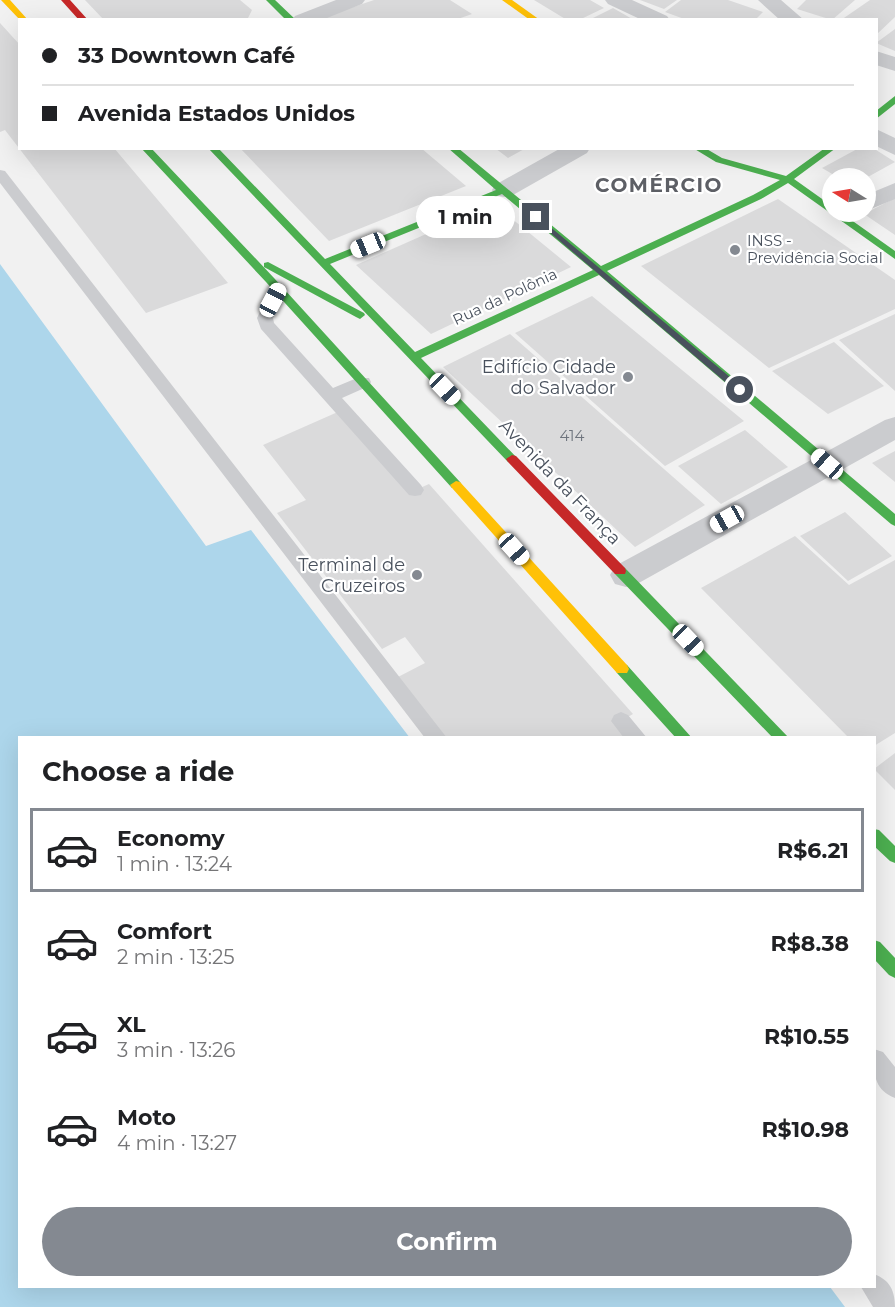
<!DOCTYPE html>
<meta charset="utf-8">
<style>
:root{--surface:#fff;--page:#f6f6f6;--text:#202124;--muted:#757577;--line:#e0e0e0;--accent:#848991}
body{margin:0;font-family:Montserrat,sans-serif;background:var(--page);color:var(--text);height:100vh;display:flex;flex-direction:column;font-size:22px;white-space:nowrap}
*{box-sizing:border-box;margin:0}
p{font-size:20px;color:var(--muted)}
.icon{flex:none;width:33px;height:33px;fill:none;stroke:currentColor;stroke-width:2;stroke-linecap:round;stroke-linejoin:round}
.map{position:relative;flex:1;overflow:hidden}
.side{position:absolute;left:18px;top:736px;width:858px;height:552px;display:flex;flex-direction:column;background:var(--surface);border-radius:0px;box-shadow:0 6px 24px #0002}
.side>*{flex:none}
.hud{position:absolute;left:18px;top:18px;width:860px;height:132px;border-radius:0px;box-shadow:0 6px 24px #0002;display:grid;align-content:center;height:132px;padding:0 24px;background:var(--surface)}
.needle{width:39px;rotate:281deg}
.tools{position:absolute;left:822px;top:168px;display:grid;gap:12px}
.tools a{display:grid;place-items:center;width:54px;height:54px;border-radius:50%;background:var(--surface);box-shadow:0 6px 24px #0002;font-size:30px}
.end{position:absolute;width:27px;height:27px;margin:-14px;border:8px solid #49515d;background:#fff;box-shadow:0 0 0 3px #fff}
.from{border-radius:50%}
.bubble{position:absolute;height:42px;border-radius:21px;background:var(--surface);box-shadow:0 6px 24px #0002;font-size:20px;font-weight:700;line-height:42px;text-align:center}
.car{position:absolute;width:18px;height:36px;margin:-18px -9px;border-radius:8px;box-shadow:0 0 4px 2px #0007;background:linear-gradient(#fff 24%,#345 0 40%,#fff 0 76%,#345 0 86%,#fff 0)}
.hud b{display:flex;align-items:center;gap:21px;height:57px;font-size:22px}
.hud b+b{border-top:2px solid var(--line)}
.hud i{width:15px;height:15px;background:var(--text)}
ul{padding:0;list-style:none}
li{display:flex;align-items:center;gap:18px;height:84px;margin:0 12px 9px;padding:0 12px;border:3px solid transparent;border-radius:0px}
li div{flex:1}
li b{display:block;font-size:22px}
li em{font-style:normal;font-weight:700}
li.selected{border-color:var(--accent)}
li>.icon{width:54px;height:54px;stroke-width:1.5}
h2{padding:0 24px;font-size:27px;line-height:72px}
.primary-button{display:flex;gap:12px;margin-top:auto;padding:12px 24px}
.primary-button a{flex:1;height:69px;border-radius:36px;background:var(--accent);color:#fff;font-size:24px;font-weight:700;line-height:69px;text-align:center}
.map>svg:first-child{display:block}
</style>
<div class="map">
<svg width="895" height="1307" viewBox="0 0 895 1307">
<rect width="100%" height="100%" fill="#f1f1f1"/>
<path fill="#add6eb" d="M0 264 206 546 251 530 410 738H20V1287H830L845 1307H0Z"/>
<path fill="#dadadb" d="M85 0H240L252 10 247 20H104Z
M374 0H450L472 14 455 20H328L324 17Z
M534 0H590L604 8 579 20H567Z
M640 0H677L664 9Z
M681 0H728L763 12 755 20H687L665 12Z
M806 0H855L832 20 797 9Z
M870 0H895V17L876 35V20H841Z
M613 8 634 20H589Z
M0 23 20 45V148H114L228 283 146 313 5 130 0 132Z
M895 29V51L876 43Z
M240 148H421L466 186 329 241Z
M495 148H526L508 158Z
M859 148H873L895 162 866 178H839L822 168Z
M895 198V235L864 214Z
M778 199 895 280V309L769 368 641 266Z
M494 204 571 267 431 334 356 265Z
M592 296 744 421 665 466 515 333Z
M895 314V391L839 340Z
M510 334 705 505 635 547 443 367Z
M834 342 884 386 828 414 772 371Z
M340 411 411 492 429 484 633 714 621 721 631 738H444L398 677 425 663 405 637 382 649 277 513 306 500 263 445Z
M745 430 788 467 721 504 678 466Z
M895 451V482L872 463Z
M845 512 892 556 848 581 800 536Z
M795 536 849 585 895 560V733L874 746V738H849L701 588Z
M895 753V790L874 769Z"/>
<g fill="none" stroke-linecap="round" stroke-linejoin="round">
<path fill="#cbcccf" fill-rule="evenodd" d="M0 170 5 171 447 738H425L0 183Z
M279 284 287 289 273 318 274 323 333 388 357 378H369L371 382 369 386 342 398 421 485 424 490 421 495 415 496 409 495 261 329 257 318 271 289Z
M621 712 628 715 647 738H624L611 721 614 715Z
M874 1049 883 1052 895 1067V1098C872 1089 874 1071 874 1049Z
M874 1274C890 1280 895 1291 895 1307H873L861 1287H874Z"/>
<path fill="#cbcccf" fill-rule="evenodd" d="M336 0H365L362 4 322 20H292L295 16Z
M605 0H632L667 16 670 20H642L608 4Z
M758 0H781L804 20H780Z
M876 51 895 57V71L876 65Z
M876 129 895 138V155L876 146Z
M561 148H590L587 153 513 195 504 197 495 195 492 190 495 185Z
M895 183V199L866 211V195Z
M895 417V440L637 584 626 587 615 584 610 575 615 566 885 420Z"/>
<path fill="#4caf50" fill-rule="evenodd" d="M266 0H275L296 20H286Z
M895 96V104L876 119V111Z
M141 148H151L274 278 460 482 462 485 460 488H452L266 282Z
M208 148H218L325 259 496 190 448 148H458L601 266 753 195 780 180 716 162 693 148H705L722 158 786 176 825 148H836L794 179 832 206V212H840L895 251V259L788 183 761 199 607 271 895 514V526L891 524 599 275 421 358 518 459 512 463 508 462ZM502 194 593 270 415 352 330 264Z
M268 262 364 313 365 315 360 319 356 317 264 267V263Z
M620 566 625 568 789 738H773L615 574 614 571Z
M622 663 627 665 692 738H676L617 673 615 669 617 665Z
M874 829 879 830 895 846V863L890 861 874 846Z
M874 940 880 942 895 958V978L889 975 874 959Z"/>
<path fill="#ffc107" fill-rule="evenodd" d="M1 0H10L28 20H20Z
M502 0H512L540 20H530Z
M456 481 460 482 627 665 629 669 627 673H617L452 488 450 485Z"/>
<path fill="#c62828" fill-rule="evenodd" d="M61 0H70L88 20H79Z
M512 455 516 456 625 568 626 571 625 574H615L508 462 506 459Z"/>
</g>
<path fill="#49515d" d="M536 215 743 388V392H737L534 219Z"/>
<g fill="#848991" stroke="#fff" stroke-width="2">
<circle cx="735" cy="250" r="6"/>
<circle cx="628" cy="377" r="6"/>
<circle cx="417" cy="575" r="6"/>
</g>
<g text-anchor="middle" stroke-width="4.5" stroke-linejoin="round" paint-order="stroke">
<g font-size="15" fill="#49515d" stroke="#fff" text-anchor="start">
<text x="747" y="246">INSS -<tspan x="747" dy="17">Previdência Social</tspan></text>
</g>
<g font-size="15" fill="#49515d" stroke="#fff">
<text transform="translate(505 297) rotate(-25)" y="5">Rua da Polônia</text>
</g>
<g font-size="15" fill="#6e747d">
<text x="572" y="441">414</text>
</g>
<g font-size="18" fill="#49515d" stroke="#fff" text-anchor="end">
<text x="616" y="373">Edifício Cidade<tspan x="616" dy="21">do Salvador</tspan></text>
<text x="405" y="571">Terminal de<tspan x="405" dy="21">Cruzeiros</tspan></text>
</g>
<g font-size="18" fill="#49515d" stroke="#fff">
<text transform="translate(560 482) rotate(46)" y="6">Avenida da França</text>
</g>
<g font-size="20" font-weight="bold" letter-spacing="1.5" fill="#5d5f65" stroke="#fff">
<text x="659" y="192">COMÉRCIO</text>
</g>
</g>
</svg>
<div class="tools">
<a><svg class="needle" viewBox="-14 -14 28 28"><path d="M0-13l5 13h-10z" fill="#e53935"/><path d="M0 13l5-13h-10z" fill="#757577"/></svg></a>
</div>
<i class="end from" style="left:740px;top:390px"></i>
<i class="end" style="left:536px;top:217px"></i>
<div class="bubble" style="left:416px;top:196px;width:99px">1 min</div>
<i class="car" style="left:368px;top:245px;rotate:248deg"></i>
<i class="car" style="left:273px;top:300px;rotate:28deg"></i>
<i class="car" style="left:445px;top:389px;rotate:136deg"></i>
<i class="car" style="left:827px;top:464px;rotate:311deg"></i>
<i class="car" style="left:727px;top:519px;rotate:241deg"></i>
<i class="car" style="left:514px;top:549px;rotate:138deg"></i>
<i class="car" style="left:688px;top:640px;rotate:136deg"></i>
<div class="hud">
<b><i class="from"></i>33 Downtown Café</b>
<b><i></i>Avenida Estados Unidos</b>
</div>
<section class="side">
<h2>Choose a ride</h2>
<ul>
<li class="selected"><svg class="icon" aria-label="car" viewBox="0 0 24 24"><path d="M5 17H2v-5l4-1 3-4h7l3 4 3 1v5h-3M9 17h6M6 11h13"/><circle cx="7" cy="17" r="2"/><circle cx="17" cy="17" r="2"/></svg><div><b>Economy</b><p>1 min · 13:24</p></div><em>R$6.21</em></li>
<li><svg class="icon" aria-label="car" viewBox="0 0 24 24"><path d="M5 17H2v-5l4-1 3-4h7l3 4 3 1v5h-3M9 17h6M6 11h13"/><circle cx="7" cy="17" r="2"/><circle cx="17" cy="17" r="2"/></svg><div><b>Comfort</b><p>2 min · 13:25</p></div><em>R$8.38</em></li>
<li><svg class="icon" aria-label="car" viewBox="0 0 24 24"><path d="M5 17H2v-5l4-1 3-4h7l3 4 3 1v5h-3M9 17h6M6 11h13"/><circle cx="7" cy="17" r="2"/><circle cx="17" cy="17" r="2"/></svg><div><b>XL</b><p>3 min · 13:26</p></div><em>R$10.55</em></li>
<li><svg class="icon" aria-label="car" viewBox="0 0 24 24"><path d="M5 17H2v-5l4-1 3-4h7l3 4 3 1v5h-3M9 17h6M6 11h13"/><circle cx="7" cy="17" r="2"/><circle cx="17" cy="17" r="2"/></svg><div><b>Moto</b><p>4 min · 13:27</p></div><em>R$10.98</em></li>
</ul>
<div class="primary-button"><a>Confirm</a></div>
</section>
</div>
